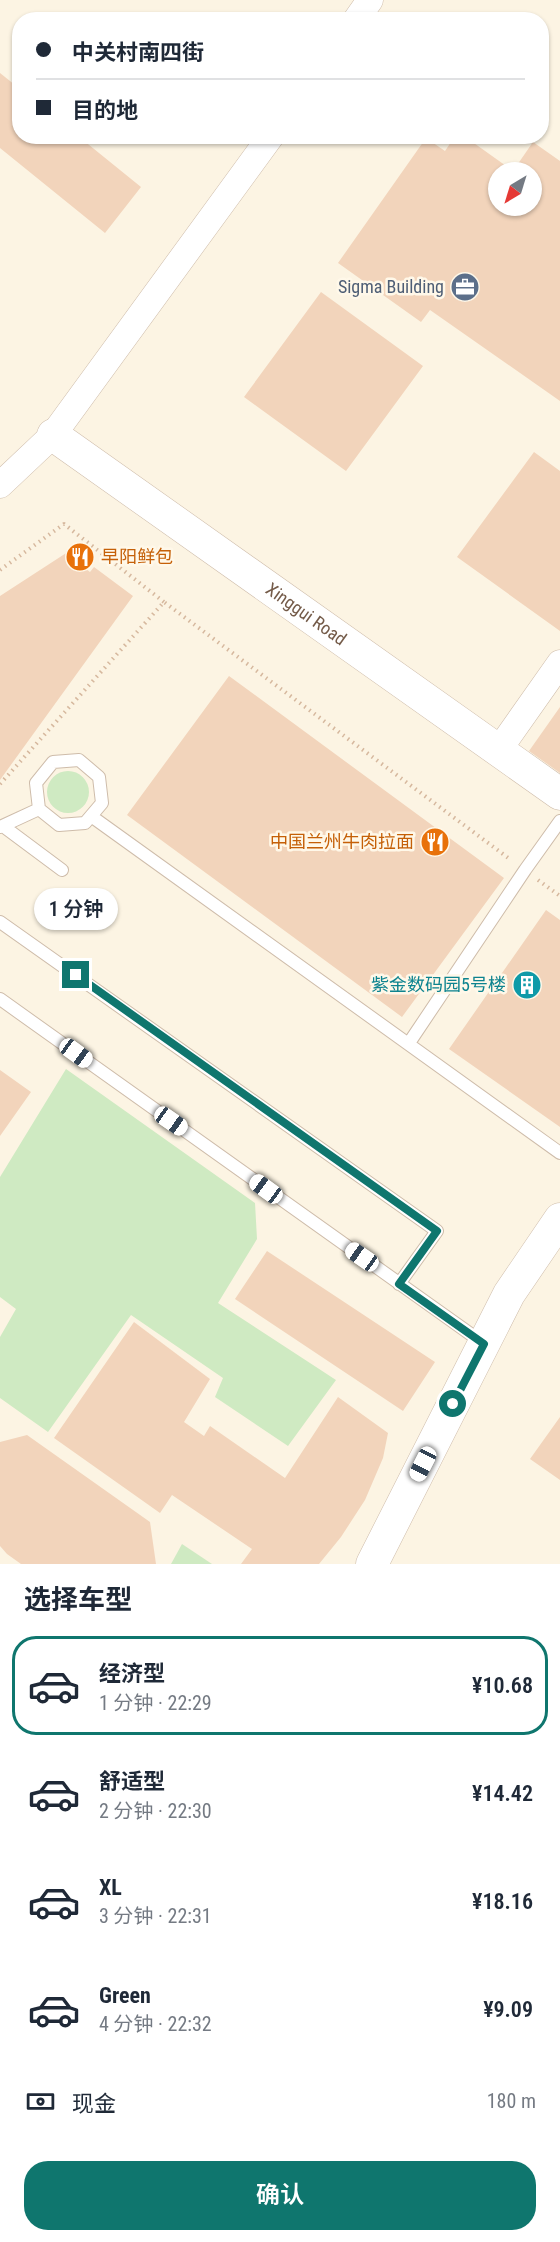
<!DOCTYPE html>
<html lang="zh">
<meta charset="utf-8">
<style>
:root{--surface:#fff;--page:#f2f2f3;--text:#1f2937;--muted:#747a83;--line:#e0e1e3;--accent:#0f766e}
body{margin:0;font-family:"Roboto Condensed","Noto Sans SC",sans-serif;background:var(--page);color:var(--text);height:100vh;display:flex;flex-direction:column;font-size:22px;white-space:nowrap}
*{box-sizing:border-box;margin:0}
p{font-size:20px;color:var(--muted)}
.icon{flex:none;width:33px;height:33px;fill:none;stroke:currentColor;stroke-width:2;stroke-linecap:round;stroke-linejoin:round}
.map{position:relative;height:1564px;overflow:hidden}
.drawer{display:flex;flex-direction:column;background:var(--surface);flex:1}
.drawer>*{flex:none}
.banner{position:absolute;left:12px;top:12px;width:537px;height:132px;border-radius:24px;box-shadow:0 2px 4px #0004;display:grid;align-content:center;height:132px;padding:0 24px;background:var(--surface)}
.needle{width:39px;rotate:218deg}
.tools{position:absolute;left:488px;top:162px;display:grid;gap:12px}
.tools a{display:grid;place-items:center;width:54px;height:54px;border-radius:50%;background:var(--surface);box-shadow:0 2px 4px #0004;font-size:30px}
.end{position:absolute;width:27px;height:27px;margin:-14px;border:8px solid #0f766e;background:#fff;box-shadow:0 0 0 3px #fff}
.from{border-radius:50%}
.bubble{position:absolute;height:42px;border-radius:21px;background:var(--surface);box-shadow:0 2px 4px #0004;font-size:20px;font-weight:600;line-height:42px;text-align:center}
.car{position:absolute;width:18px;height:36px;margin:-18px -9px;border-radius:8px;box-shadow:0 0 4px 2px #0007;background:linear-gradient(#fff 24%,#345 0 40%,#fff 0 76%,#345 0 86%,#fff 0)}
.banner b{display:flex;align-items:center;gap:21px;height:57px;font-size:22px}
.banner b+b{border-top:2px solid var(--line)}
.banner i{width:15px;height:15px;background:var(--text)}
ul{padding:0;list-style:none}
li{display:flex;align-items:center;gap:18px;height:99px;margin:0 12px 9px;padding:0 12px;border:3px solid transparent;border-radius:24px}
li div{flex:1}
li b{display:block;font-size:22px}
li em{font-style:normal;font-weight:600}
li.on{border-color:var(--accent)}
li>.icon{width:54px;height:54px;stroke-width:1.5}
h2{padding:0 24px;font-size:27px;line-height:72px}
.pay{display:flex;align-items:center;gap:15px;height:66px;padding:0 24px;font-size:22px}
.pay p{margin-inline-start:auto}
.button{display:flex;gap:12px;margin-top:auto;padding:12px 24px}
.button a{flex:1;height:69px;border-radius:24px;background:var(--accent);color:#fff;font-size:24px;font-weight:600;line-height:69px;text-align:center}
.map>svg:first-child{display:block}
</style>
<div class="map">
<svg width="560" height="1564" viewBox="0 0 560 1564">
<rect width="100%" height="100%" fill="#fcf4e3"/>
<path fill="#cfeac2" d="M47 792a21 21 0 1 1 42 0a21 21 0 1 1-42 0Z
M66 1069 255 1203 257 1239 218 1303 336 1380 288 1446 215 1397 223 1378 131 1315 48 1432 0 1398V1337L16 1309 0 1297V1177Z
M182 1544 212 1564H171Z"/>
<path fill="#f2d4bb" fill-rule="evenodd" d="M0 73 20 89V136H78L141 187 105 233 0 148Z
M455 136H464L513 171 533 142 560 161V401L430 310 421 322 338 263 426 138 445 151ZM498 172H531V206H498Z
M321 292 423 366 346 471 244 397Z
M534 452 560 471V631L457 557Z
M77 546 90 556 82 566 90 572 94 567 133 596 0 780V596Z
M229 676 504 878 402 1017 127 815Z
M560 707V773L529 751Z
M546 910 560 920V1127L449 1049Z
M0 1070 31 1092 0 1136Z
M267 1251 435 1362 403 1411 235 1299Z
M134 1322 210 1379 184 1422 204 1436 210 1426 285 1478 338 1397 388 1433 383 1458 365 1500 341 1537 319 1564H241L252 1549 172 1495 160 1513 54 1438Z
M560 1417V1480L530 1459Z
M27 1435 150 1522 156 1564H21L7 1554 0 1546V1442Z"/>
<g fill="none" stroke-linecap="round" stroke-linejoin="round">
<g stroke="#cebcaa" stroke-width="14">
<path id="service" d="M79 760 99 777 102 803 85 823 59 825 39 809 36 783 53 762Z
M91 816 560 1153
M3 826 62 870
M0 827 39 809
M0 922 437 1231 399 1284
M0 999 483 1343
M409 1043 525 870 560 821"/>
</g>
<g stroke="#cebcaa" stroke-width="27">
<path id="minor" d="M356 20 370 0
M0 485 53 435 271 136
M498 751 560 663"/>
</g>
<g stroke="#cebcaa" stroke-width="33">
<g id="tertiary">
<path id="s1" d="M53 435 560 794"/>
<path d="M372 1564 509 1294 560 1219"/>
</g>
</g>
<path stroke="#d6b89e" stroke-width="4" stroke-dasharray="1.5 4.5" stroke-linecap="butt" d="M0 570 64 524 164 602
M0 784 164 602 511 860
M538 880 560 896"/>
<use href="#service" stroke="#fff" stroke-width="12"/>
<use href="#minor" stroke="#fff" stroke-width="26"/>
<use href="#tertiary" stroke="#fff" stroke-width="32"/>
</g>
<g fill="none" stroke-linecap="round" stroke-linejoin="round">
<path stroke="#0f766e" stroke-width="8" d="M76 975 437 1231 399 1284 484 1344 453 1404"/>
</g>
<defs>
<g id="office-disc" transform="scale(1.5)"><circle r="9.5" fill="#5c6f8a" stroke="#fff8e9"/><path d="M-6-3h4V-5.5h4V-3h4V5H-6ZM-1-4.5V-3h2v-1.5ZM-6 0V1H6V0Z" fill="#fff"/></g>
<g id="restaurant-disc" transform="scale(1.5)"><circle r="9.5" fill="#e8710a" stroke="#fff8e9"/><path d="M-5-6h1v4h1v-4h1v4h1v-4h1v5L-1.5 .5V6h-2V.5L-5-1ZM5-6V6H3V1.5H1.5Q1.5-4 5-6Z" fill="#fff"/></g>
<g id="building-disc" transform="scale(1.5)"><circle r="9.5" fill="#0f9aa8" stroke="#fff8e9"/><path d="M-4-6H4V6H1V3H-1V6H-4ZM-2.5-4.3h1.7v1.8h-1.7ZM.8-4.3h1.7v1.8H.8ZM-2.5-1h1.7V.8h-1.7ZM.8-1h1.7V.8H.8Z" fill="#fff"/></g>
</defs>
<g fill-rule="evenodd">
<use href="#office-disc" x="465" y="287"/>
<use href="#restaurant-disc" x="80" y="557"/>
<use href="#restaurant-disc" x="435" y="842"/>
<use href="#building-disc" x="527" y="985"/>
</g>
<g text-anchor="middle" stroke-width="5" stroke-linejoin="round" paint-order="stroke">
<g font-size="18" fill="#4e5e75" stroke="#fff8e9" text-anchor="end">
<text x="444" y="293">Sigma Building</text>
</g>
<g font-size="18" fill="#c56008" stroke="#fff8e9" text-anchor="start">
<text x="101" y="563">早阳鲜包</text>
<text x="414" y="848" text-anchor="end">中国兰州牛肉拉面</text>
</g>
<g font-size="18" fill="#745b49" stroke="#fff8e9">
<text dy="6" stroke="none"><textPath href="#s1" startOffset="310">Xinggui Road</textPath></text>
</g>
<g font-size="18" fill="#0d838f" stroke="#fff8e9" text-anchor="end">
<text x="506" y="991">紫金数码园5号楼</text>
</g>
</g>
</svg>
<div class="tools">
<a><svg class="needle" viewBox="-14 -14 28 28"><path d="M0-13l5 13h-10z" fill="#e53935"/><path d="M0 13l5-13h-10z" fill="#747a83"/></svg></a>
</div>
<i class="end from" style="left:453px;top:1404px"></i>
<i class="end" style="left:76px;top:975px"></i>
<div class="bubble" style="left:34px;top:888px;width:84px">1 分钟</div>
<i class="car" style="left:76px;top:1053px;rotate:126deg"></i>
<i class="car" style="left:171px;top:1121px;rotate:125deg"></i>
<i class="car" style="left:266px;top:1189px;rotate:306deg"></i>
<i class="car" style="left:362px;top:1257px;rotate:305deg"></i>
<i class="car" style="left:423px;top:1464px;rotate:207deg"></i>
<div class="banner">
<b><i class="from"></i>中关村南四街</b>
<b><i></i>目的地</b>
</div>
</div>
<section class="drawer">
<h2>选择车型</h2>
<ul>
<li class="on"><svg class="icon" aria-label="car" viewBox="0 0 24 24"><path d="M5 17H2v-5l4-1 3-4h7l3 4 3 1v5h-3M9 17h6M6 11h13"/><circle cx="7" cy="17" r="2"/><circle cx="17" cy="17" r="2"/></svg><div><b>经济型</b><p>1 分钟 · 22:29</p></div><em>¥10.68</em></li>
<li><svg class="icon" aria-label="car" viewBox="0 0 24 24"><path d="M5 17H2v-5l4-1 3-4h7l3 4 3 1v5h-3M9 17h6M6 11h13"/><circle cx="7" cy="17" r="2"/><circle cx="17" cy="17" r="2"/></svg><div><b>舒适型</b><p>2 分钟 · 22:30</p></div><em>¥14.42</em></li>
<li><svg class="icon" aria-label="car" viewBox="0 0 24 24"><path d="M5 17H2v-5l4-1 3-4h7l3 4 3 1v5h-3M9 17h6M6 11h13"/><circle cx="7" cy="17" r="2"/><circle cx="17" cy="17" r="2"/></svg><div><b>XL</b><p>3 分钟 · 22:31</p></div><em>¥18.16</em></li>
<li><svg class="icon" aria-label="car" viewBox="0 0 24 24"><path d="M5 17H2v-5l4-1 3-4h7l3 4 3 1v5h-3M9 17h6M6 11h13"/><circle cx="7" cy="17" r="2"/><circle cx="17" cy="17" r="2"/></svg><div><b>Green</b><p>4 分钟 · 22:32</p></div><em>¥9.09</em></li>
</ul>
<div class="pay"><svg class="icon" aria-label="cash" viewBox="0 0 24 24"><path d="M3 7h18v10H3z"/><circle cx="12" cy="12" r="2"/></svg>现金<p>180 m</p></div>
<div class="button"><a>确认</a></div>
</section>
